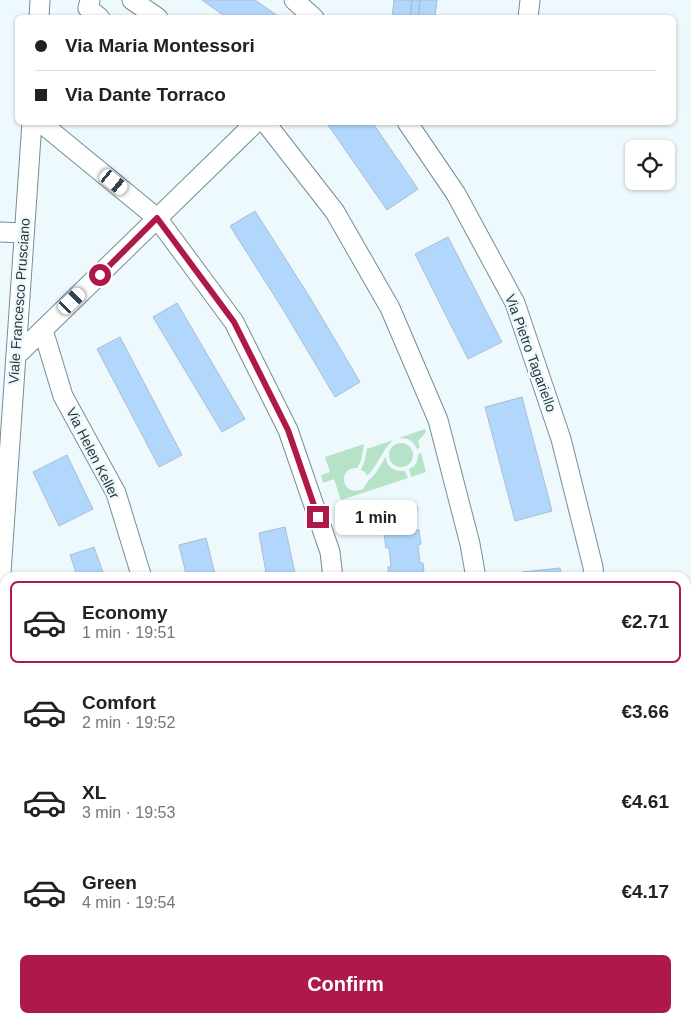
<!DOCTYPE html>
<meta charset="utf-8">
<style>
:root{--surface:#fff;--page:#f2f2f2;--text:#222;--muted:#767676;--line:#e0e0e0;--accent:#ad1a49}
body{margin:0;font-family:Arial,sans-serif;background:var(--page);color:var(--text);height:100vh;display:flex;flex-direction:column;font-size:19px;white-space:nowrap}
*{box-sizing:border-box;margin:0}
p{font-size:16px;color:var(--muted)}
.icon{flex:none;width:28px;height:28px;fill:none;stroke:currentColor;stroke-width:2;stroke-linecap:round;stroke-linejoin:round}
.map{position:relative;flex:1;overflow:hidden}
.panel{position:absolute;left:0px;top:572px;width:691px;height:451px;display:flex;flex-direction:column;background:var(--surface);border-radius:15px 15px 0 0;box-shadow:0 1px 4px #0004}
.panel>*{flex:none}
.top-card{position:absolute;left:15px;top:15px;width:661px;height:110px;border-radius:8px;box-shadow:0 1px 4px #0004;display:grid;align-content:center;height:110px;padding:0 20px;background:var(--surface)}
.controls{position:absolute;left:625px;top:140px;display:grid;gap:10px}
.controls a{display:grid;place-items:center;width:50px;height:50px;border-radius:8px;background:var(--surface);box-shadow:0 1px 4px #0004;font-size:25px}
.end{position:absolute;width:22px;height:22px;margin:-11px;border:6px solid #ad1a49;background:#fff;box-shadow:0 0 0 2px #fff}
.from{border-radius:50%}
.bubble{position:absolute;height:35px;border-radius:8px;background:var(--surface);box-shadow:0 1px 4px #0004;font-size:16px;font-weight:600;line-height:35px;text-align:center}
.car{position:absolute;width:15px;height:30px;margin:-15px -8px;border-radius:6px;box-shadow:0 0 4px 1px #0007;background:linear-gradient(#fff 24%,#345 0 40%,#fff 0 76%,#345 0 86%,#fff 0)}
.top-card b{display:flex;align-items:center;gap:18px;height:48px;font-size:19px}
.top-card b+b{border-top:1px solid var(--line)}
.top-card i{width:12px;height:12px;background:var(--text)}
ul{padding:9px 0 0;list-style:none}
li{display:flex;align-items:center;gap:15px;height:82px;margin:0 10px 8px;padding:0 10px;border:2px solid transparent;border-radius:8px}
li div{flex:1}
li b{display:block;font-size:19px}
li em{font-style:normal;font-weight:600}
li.current{border-color:var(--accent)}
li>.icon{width:45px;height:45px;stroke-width:1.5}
.primary-button{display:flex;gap:10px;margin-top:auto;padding:10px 20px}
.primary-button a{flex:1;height:58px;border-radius:8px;background:var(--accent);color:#fff;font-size:20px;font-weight:600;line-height:58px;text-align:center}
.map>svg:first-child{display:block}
</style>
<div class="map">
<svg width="691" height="1023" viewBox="0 0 691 1023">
<rect width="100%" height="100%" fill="#eef9fd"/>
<path fill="#b6e2c7" d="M425 429 426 432 418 441 420 448 417 449C413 440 408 438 399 438Z
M393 440C382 450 378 465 367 476L365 472 361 470 365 460 367 449Z
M389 455a12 12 0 1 1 24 0a12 12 0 1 1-24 0Z
M364 444 361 461 357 468C337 467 341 498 363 489L368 481 376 473 386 456C386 468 394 471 405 471L408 478 341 500 334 479 323 483 321 475 330 472 325 457Z
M421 453 426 472 411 477 409 469C416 466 418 462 418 454Z"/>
<path fill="#b1d7fd" stroke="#abbdcf" d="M202 0H255L278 16 277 18H227Z
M394 0H412L410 18H392Z
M412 0H420L418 18H410Z
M420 0H437L435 17 418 16Z
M326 122H372L418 189 387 210Z
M255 211 309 296 360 382 335 397 284 311 230 226Z
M448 237 502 342 468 359 415 254Z
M177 303 245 419 222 432 153 317Z
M120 337 182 455 159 467 97 349Z
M522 397 552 511 515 521 485 407Z
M67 455 93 509 59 526 33 472Z
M417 507V511H413L416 530H419L421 544 418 545 420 563H423L424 571 421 572V578H392V575L389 576 388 567H391L389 548H386L384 534H387L385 515H381V511Z
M285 527 296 578H267L259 533Z
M206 538 216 578H187L179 545Z
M94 547 105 578H78L70 555Z
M560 568 561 578H523L522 572Z
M5 861V876L1 877 0 862Z
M5 876V892H2L1 877Z"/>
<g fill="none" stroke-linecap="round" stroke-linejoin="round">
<g stroke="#748e96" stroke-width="21">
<path id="minor" d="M90 0 88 8 100 18
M132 0 158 18
M294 0 314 18
M39 18 40 0
M528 18 530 0
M40 122 157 218 234 322 288 430 330 552 333 578
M265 122 335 212 390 308 438 420 470 544 476 578
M407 122 456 194 515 303 561 439 593 567 594 578
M0 232 24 233
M43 330 63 396 116 493 142 578
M16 356 256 122
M0 587 32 122
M0 730H5
M0 980 5 984
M81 1019 82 1023
M491 1023 492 1019"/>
</g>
<use href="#minor" stroke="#fff" stroke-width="19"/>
<g stroke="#8f9a9e" stroke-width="5.5">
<path id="rail" d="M686 884 691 883
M0 926H5"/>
</g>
<use href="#rail" stroke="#eef9fd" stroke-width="4" stroke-dasharray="11" stroke-linecap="butt"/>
</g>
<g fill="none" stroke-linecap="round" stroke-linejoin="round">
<path stroke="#ad1a49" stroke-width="6" d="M100 275 157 218 234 322 288 430 318 517"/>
</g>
<g text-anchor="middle" stroke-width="5" stroke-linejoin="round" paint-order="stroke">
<g font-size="14" fill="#2b363a" stroke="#eef9fd">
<text transform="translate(19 301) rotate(-86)" y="5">Viale Francesco Prusciano</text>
<text transform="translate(531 353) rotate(70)" y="5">Via Pietro Tagariello</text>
<text transform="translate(93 453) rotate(63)" y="5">Via Helen Keller</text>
</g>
</g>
</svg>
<div class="controls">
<a><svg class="icon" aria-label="locate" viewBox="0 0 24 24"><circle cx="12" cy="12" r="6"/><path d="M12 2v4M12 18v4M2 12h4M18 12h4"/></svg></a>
</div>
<i class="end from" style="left:100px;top:275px"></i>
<i class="end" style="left:318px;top:517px"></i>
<div class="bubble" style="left:335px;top:500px;width:82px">1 min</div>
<i class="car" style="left:114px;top:182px;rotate:129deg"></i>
<i class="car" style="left:72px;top:301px;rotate:46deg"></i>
<div class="top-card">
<b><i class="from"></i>Via Maria Montessori</b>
<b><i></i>Via Dante Torraco</b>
</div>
<section class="panel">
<ul>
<li class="current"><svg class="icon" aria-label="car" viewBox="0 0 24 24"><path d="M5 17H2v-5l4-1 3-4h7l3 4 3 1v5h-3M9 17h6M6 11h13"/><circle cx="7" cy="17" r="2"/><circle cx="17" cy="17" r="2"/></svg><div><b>Economy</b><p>1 min · 19:51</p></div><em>€2.71</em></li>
<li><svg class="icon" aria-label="car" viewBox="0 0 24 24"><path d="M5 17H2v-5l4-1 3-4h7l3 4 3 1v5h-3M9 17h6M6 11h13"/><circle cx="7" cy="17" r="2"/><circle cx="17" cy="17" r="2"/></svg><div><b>Comfort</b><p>2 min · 19:52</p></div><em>€3.66</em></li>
<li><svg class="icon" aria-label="car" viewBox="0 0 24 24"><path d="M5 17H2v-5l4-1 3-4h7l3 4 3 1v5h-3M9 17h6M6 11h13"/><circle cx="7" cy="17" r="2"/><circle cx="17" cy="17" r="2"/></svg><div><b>XL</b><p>3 min · 19:53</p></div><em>€4.61</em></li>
<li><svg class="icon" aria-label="car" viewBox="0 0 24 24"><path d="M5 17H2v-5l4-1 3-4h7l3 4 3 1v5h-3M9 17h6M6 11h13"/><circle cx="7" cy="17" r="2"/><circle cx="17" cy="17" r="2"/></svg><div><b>Green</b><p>4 min · 19:54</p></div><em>€4.17</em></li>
</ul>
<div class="primary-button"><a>Confirm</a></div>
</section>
</div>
